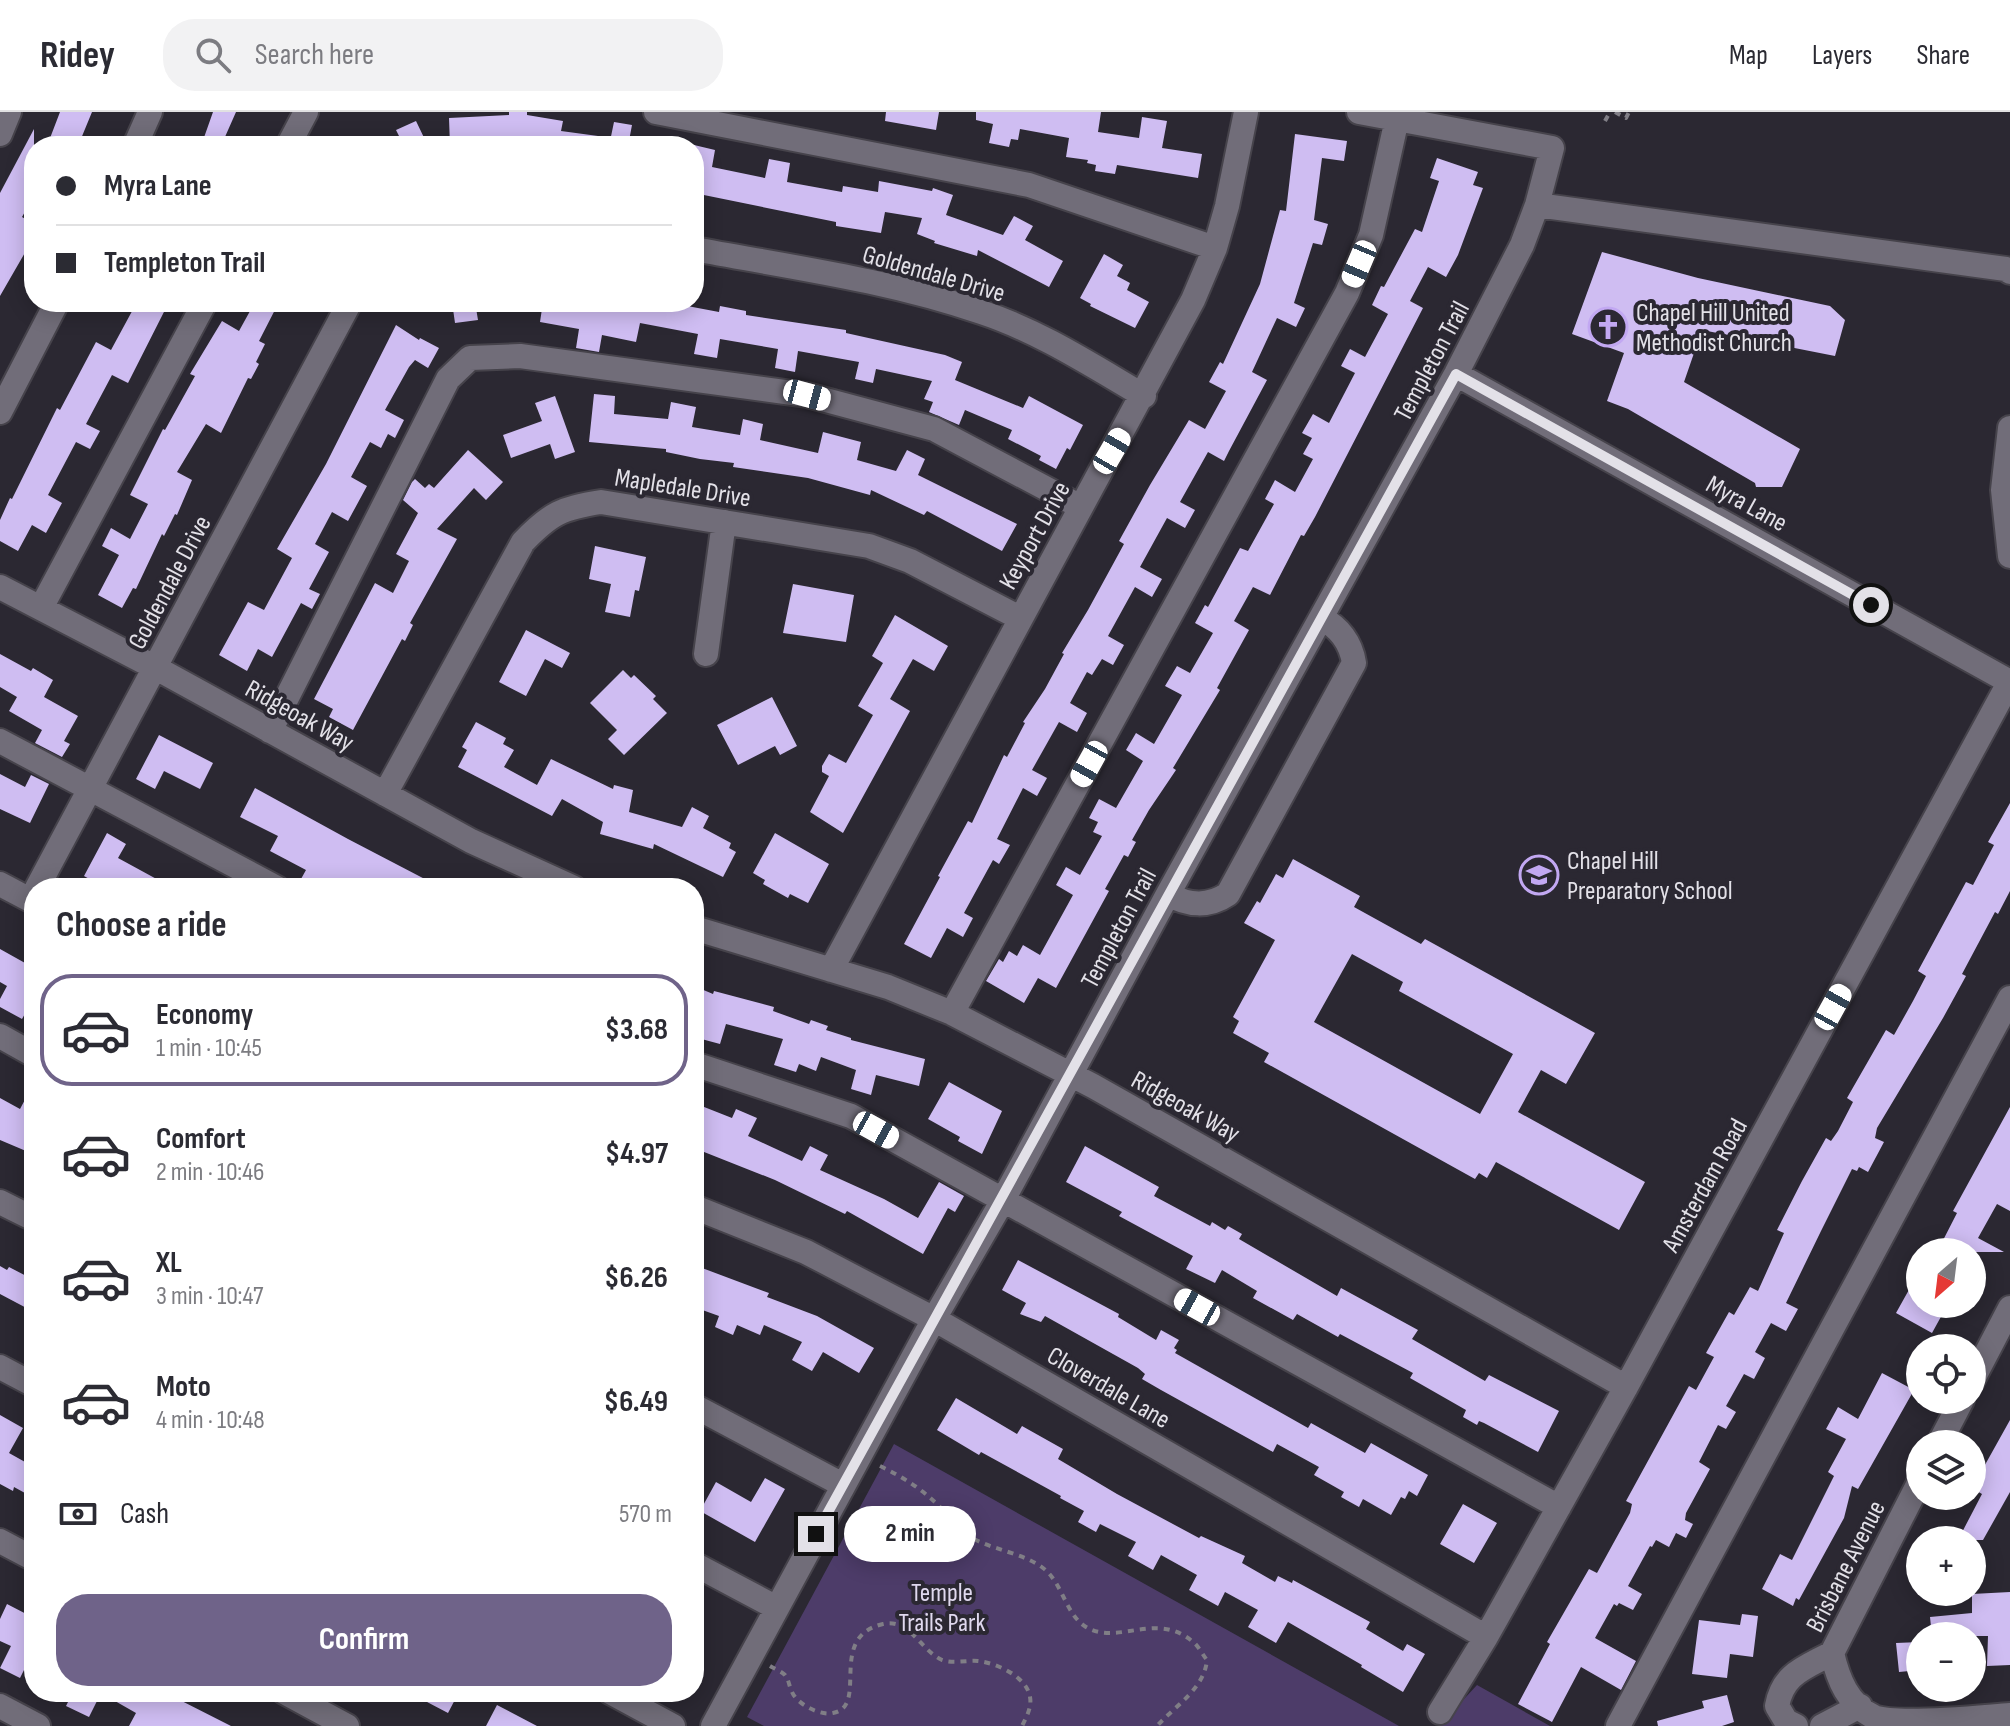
<!DOCTYPE html>
<meta charset="utf-8">
<style>
:root{--surface:#fff;--page:#f2f2f3;--text:#2b2b33;--muted:#7c7c81;--line:#e1e1e2;--accent:#6f6389}
body{margin:0;font-family:"Sofia Sans Condensed",sans-serif;background:var(--page);color:var(--text);height:100vh;display:flex;flex-direction:column;font-size:30px;white-space:nowrap}
*{box-sizing:border-box;margin:0}
p{font-size:26px;color:var(--muted)}
.icon{flex:none;width:44px;height:44px;fill:none;stroke:currentColor;stroke-width:2;stroke-linecap:round;stroke-linejoin:round}
.map{position:relative;flex:1;overflow:hidden}
.details{position:absolute;left:24px;top:766px;width:680px;height:824px;display:flex;flex-direction:column;background:var(--surface);border-radius:32px;box-shadow:0 4px 20px #0003}
.details>*{flex:none}
.guide{position:absolute;left:24px;top:24px;width:680px;height:176px;border-radius:32px;box-shadow:0 4px 20px #0003;display:grid;align-content:center;height:176px;padding:0 32px;background:var(--surface)}
.needle{width:52px;rotate:208deg}
.tools{position:absolute;left:1906px;top:1126px;display:grid;gap:16px}
.tools a{display:grid;place-items:center;width:80px;height:80px;border-radius:50%;background:var(--surface);box-shadow:0 4px 20px #0003;font-size:40px}
.end{position:absolute;width:36px;height:36px;margin:-18px;border:10px solid #e3e1e8;background:#111;box-shadow:0 0 0 4px #111}
.from{border-radius:50%}
.bubble{position:absolute;height:56px;border-radius:28px;background:var(--surface);box-shadow:0 4px 20px #0003;font-size:26px;font-weight:700;line-height:56px;text-align:center}
.car{position:absolute;width:24px;height:48px;margin:-24px -12px;border-radius:10px;box-shadow:0 0 6px 2px #0007;background:linear-gradient(#fff 24%,#345 0 40%,#fff 0 76%,#345 0 86%,#fff 0)}
.guide b{display:flex;align-items:center;gap:28px;height:76px;font-size:30px}
.guide b+b{border-top:2px solid var(--line)}
.guide i{width:20px;height:20px;background:var(--text)}
ul{padding:0;list-style:none}
li{display:flex;align-items:center;gap:24px;height:112px;margin:0 16px 12px;padding:0 16px;border:4px solid transparent;border-radius:32px}
li div{flex:1}
li b{display:block;font-size:30px}
li em{font-style:normal;font-weight:700}
li.current{border-color:var(--accent)}
li>.icon{width:72px;height:72px;stroke-width:1.5}
h2{padding:0 32px;font-size:36px;line-height:96px}
.pay{display:flex;align-items:center;gap:20px;height:88px;padding:0 32px;font-size:30px}
.pay p{margin-inline-start:auto}
.button{display:flex;gap:16px;margin-top:auto;padding:16px 32px}
.button a{flex:1;height:92px;border-radius:32px;background:var(--accent);color:#fff;font-size:32px;font-weight:700;line-height:92px;text-align:center}
header{display:flex;align-items:center;gap:48px;box-sizing:border-box;height:112px;padding:0 40px;background:var(--surface);border-bottom:2px solid var(--line)}
header strong{font-size:38px}
nav{display:flex;gap:44px;margin-inline-start:auto;font-size:28px}
.search{width:560px;height:72px;background:var(--page);display:flex;align-items:center;gap:20px;box-sizing:border-box;padding:0 28px;border-radius:32px;color:var(--muted);font-size:30px}
.map>svg:first-child{display:block}
</style>
<header>
<strong>Ridey</strong>
<div class="search"><svg class="icon" aria-label="search" viewBox="0 0 24 24"><circle cx="10" cy="10" r="6"/><path d="M15 15l6 6"/></svg>Search here</div>
<nav><a>Map</a><a>Layers</a><a>Share</a></nav>
</header>
<div class="map">
<svg width="2010" height="1614" viewBox="0 0 2010 1614">
<rect width="100%" height="100%" fill="#2b2832"/>
<path fill="#4d3c69" d="M894 1332 1399 1614H764L747 1605Z
M1477 1573 1550 1614H1439Z"/>
<path fill="#cfbdf2" fill-rule="evenodd" d="M60 0H92L78 34H47Z
M213 0H236L221 34H201Z
M509 0H527V3L563 9 561 19 598 24 597 34H537L538 30 450 34 449 6 509 3Z
M886 0H939L936 18 885 9Z
M976 0H1101L1098 20 1139 26 1142 5 1167 9 1162 36 1202 42 1198 66 1117 53 1115 62 1095 59 1096 53 1087 51 1088 48 1066 45 1069 26 1020 17 1018 28 1011 27 1009 35 989 31 993 12 976 8Z
M416 9 428 34H404L396 18Z
M614 10 632 13 628 34H609Z
M34 17V84L22 105 34 112V125L0 184V81Z
M1295 22 1347 29 1344 49 1322 46 1314 108 1328 112 1322 133 1313 131 1294 191 1305 196 1296 215 1277 206 1252 260 1267 268 1229 339 1224 349 1208 340 1180 390 1195 398 1185 416 1167 406 1140 455 1162 467 1152 485 1135 475 1108 524 1124 533 1113 553 1102 547 1092 563 1087 560 1070 591 1087 601 1077 620 1059 610 1032 658 1047 666 1037 684 1023 676 997 727 1010 733 999 752 993 748 964 801 973 806 963 825 947 816 931 846 904 832 940 765 938 764 968 709 972 711 1004 643 1007 645 1025 611 1023 610 1045 577 1064 542 1062 541 1088 498 1124 432 1119 429 1150 373 1189 308 1205 317 1226 279 1209 270 1220 250 1223 252 1260 172 1280 98 1286 99Z
M694 33 715 38 712 55 765 66 769 47 790 51 787 70 842 80 843 74 878 80 879 69 932 79 933 76 953 83 946 103 1003 123 1014 104 1033 114 1025 128 1063 149 1049 175 978 138 977 144 934 131 935 129 917 122 922 106 885 100 881 121 836 114V110L694 81Z
M1437 46 1478 60 1473 73 1483 76 1458 143 1446 165 1428 155 1410 189 1423 196 1315 405 1304 424 1301 423 1270 483 1253 475 1234 509 1249 518 1217 576 1220 578 1173 656 1176 658 1149 698 1132 728 1136 730 1128 745 1124 743 1105 777 1109 779 1056 876 1038 866 1024 891 986 869 999 847 1003 850 1009 839 1017 844 1023 833 1040 843 1073 783 1056 773 1066 755 1080 763 1102 724 1093 720 1098 710 1089 706 1099 687 1116 696 1143 649 1126 638 1136 621 1154 632 1182 583 1165 574 1177 554 1190 561 1213 521 1195 511 1205 493 1208 495 1240 436 1248 439 1274 392 1265 387 1275 368 1295 380 1313 347 1303 342 1312 326 1302 321 1313 302 1329 311 1355 261 1341 254 1350 237 1365 245 1388 202 1372 193 1381 174 1384 175 1415 117 1422 120 1439 69 1430 66Z
M1602 140 1698 166 1830 194 1845 208 1835 244 1702 218 1684 270 1800 337 1782 375H1756L1755 371 1628 297 1607 289 1624 241 1572 222Z
M1104 142 1123 153 1117 164 1130 171 1127 178 1149 190 1135 216 1090 194 1091 192 1080 186Z
M137 190H169L128 271 112 263 86 312 100 319 90 337 76 330 48 383 62 391 46 421 32 413 18 439 0 429V408L10 386 12 387 57 296 60 298 96 230 111 238Z
M255 190H279L259 229 265 232 256 250 259 252 251 267 248 266 221 321 206 312 177 360 192 368 177 403 175 402 164 424 162 422 136 477 133 476 122 496 98 483 119 443 102 434 111 416 130 427 148 392 130 383 163 317 165 318 195 264 190 262 222 209 239 219Z
M452 190H475L478 208 455 211Z
M543 190H597L632 196 633 190H682V193L719 200 720 194 746 199V203L846 218V221L945 243 962 250 955 268 1023 296 1029 284 1083 313 1070 338 1067 336 1056 357 1039 348 1041 344 1008 327 1012 318 965 298 959 313 929 300 933 290 924 287 932 269 876 257 873 271 855 267 859 250 798 239 795 260 775 256 778 237 720 227 717 246 694 242 698 222 640 211 636 230 602 223 599 240 576 236 579 217 540 210Z
M396 213 419 228 420 226 439 236 428 256 415 248 409 255 385 298 404 308 395 326 388 322 381 336 370 330 351 365 367 374 348 409 332 400 315 432 329 440 309 477 320 482 312 497 301 491 272 545 258 537 247 559 219 543 248 490 264 498 292 446 277 437 326 352Z
M594 282 615 284 614 302 668 307 671 290 696 295 692 315 740 323 743 307 763 312 760 328 818 341 823 320 861 330 857 348 896 359 907 338 925 347 918 363 1017 412 1002 439 927 399 924 403 871 378 870 383 808 366 733 355 734 351 700 347 666 340V337L589 330Z
M555 284 575 340 555 347 550 332 511 346 503 323 542 309 535 291Z
M468 338 503 370 486 388 474 376 437 417 457 427 410 511 413 513 405 529 402 527 353 618 329 605 333 597 314 587 375 471 393 481 409 449 396 442 418 401 403 388 412 370 415 367 425 376 429 372 434 376Z
M595 434 646 445 639 479 635 478 630 505 605 500 611 472 589 467Z
M793 472 854 483 846 530 783 521Z
M895 503 948 534 934 559 913 547 890 587 910 599 843 721 810 700 829 664 822 660V654L829 642 846 651 873 603 858 594 883 551 872 544Z
M526 518 570 541 562 556 545 547 526 584 499 570Z
M0 542 31 559 33 556 53 568 44 585 78 604 64 629 70 632 62 645 35 631 42 618 9 599 17 585 0 575Z
M623 558 631 566 634 563 656 584 653 587 667 601 624 643 608 627 617 618 590 591Z
M772 585 797 634 780 643 775 634 738 653 717 613Z
M476 610 506 626 503 632 514 638 504 655 537 673 551 647 613 677 614 673 633 678 629 700 682 715 692 695 709 704 703 716 731 731 729 736 736 740 723 765 654 732 653 737 600 722 603 710 562 687 552 704 458 655 467 638 462 635Z
M159 623 213 651 200 677 164 659 155 677 136 667Z
M0 662 25 675 31 663 49 672 30 711 0 697Z
M255 676 348 727 442 776H296L306 758 270 739 278 724 240 705Z
M2010 691V779L1998 802 1995 800 1962 862 1966 864 1943 906 1877 1016 1875 1026 1884 1030 1868 1060 1859 1055 1857 1059 1852 1057 1821 1119 1786 1191 1798 1197 1786 1219 1771 1211 1755 1240 1765 1246 1754 1267 1744 1262 1726 1294 1736 1300 1726 1317 1718 1313 1699 1350 1710 1357 1686 1401 1685 1408 1693 1412 1686 1426 1676 1421 1669 1435 1656 1428 1652 1435 1650 1434 1628 1474 1642 1482 1633 1498 1619 1491 1617 1494 1614 1492 1595 1526 1636 1549 1621 1578 1581 1555 1552 1610 1518 1592 1550 1532 1547 1530 1589 1457 1597 1461 1630 1401 1632 1392 1626 1389 1689 1274 1696 1278 1714 1245 1706 1241 1729 1200 1734 1203 1750 1175 1758 1179 1784 1121 1777 1118 1802 1069 1826 1026 1831 1029 1838 1019 1853 990 1847 986 1886 918 1894 923 1913 889 1926 864 1918 859 1966 770 1973 773 1994 733 1988 730Z
M107 721 126 732 118 746 173 776H114L102 770 100 773 84 764Z
M775 721 829 752 808 791 790 782 788 786 763 772 765 768 753 761Z
M1293 747 1360 784 1354 795 1421 832 1425 827 1595 921 1566 972 1541 958 1518 1000 1645 1070 1619 1118 1496 1050 1487 1066 1479 1061 1475 1067 1264 950 1269 941 1233 921 1239 909 1233 905 1275 828 1244 811 1257 789 1260 791 1276 762 1283 766ZM1352 842 1403 870 1399 879 1513 942 1480 1002 1314 910Z
M0 837 34 856V866L25 882 34 886 22 907 0 895V887L7 874 0 870Z
M694 874 713 882 714 879 774 895 773 899 809 912 811 908 828 914 826 918 851 926V928L925 947 919 974 876 963 871 983 851 977 856 958 821 945 816 959 799 952 796 960 774 953 783 927 726 912 720 932 694 925Z
M949 970 1002 999 982 1042 958 1029 960 1025 928 1007Z
M34 971V1024L26 1039 0 1028V986L20 997Z
M694 991 732 1006 736 997 757 1006 748 1024 802 1049 810 1034 828 1043 820 1058 884 1087 918 1106 939 1070 964 1084 955 1100 948 1096 923 1142 847 1099 845 1102 775 1068 694 1036Z
M2010 995V1099L1997 1092 1978 1126 2004 1140H1937L1957 1101 1953 1099Z
M1085 1034 1159 1075 1154 1084 1210 1114 1212 1110 1225 1118 1228 1114 1242 1122 1239 1127 1337 1184 1341 1176 1418 1218 1412 1227 1485 1269 1489 1263 1559 1299 1538 1340 1484 1311 1479 1309 1477 1313 1463 1305 1466 1298 1410 1266 1413 1261 1340 1222 1338 1225 1297 1202 1293 1208 1253 1186 1257 1179 1222 1158 1215 1171 1186 1157 1193 1144 1119 1104 1122 1100 1066 1070Z
M1018 1148 1119 1202 1118 1205 1156 1228 1161 1218 1179 1228 1174 1236 1177 1238 1175 1241 1308 1316 1311 1311 1365 1341 1371 1331 1428 1363 1417 1384 1409 1379 1405 1387 1401 1385 1391 1403 1363 1387 1359 1395 1341 1385 1344 1380 1314 1363 1319 1355 1277 1332 1273 1340 1161 1278 1142 1267 1145 1262 1138 1256 1045 1204 1041 1210 1020 1202 1026 1191 1002 1178Z
M694 1153 769 1181 767 1185 817 1204 874 1236 859 1261 823 1240 812 1259 792 1248 802 1230 764 1213 760 1223 737 1213 733 1223 715 1215 719 1204 694 1195Z
M0 1154 7 1158 9 1155 34 1168V1200L0 1182Z
M1920 1158V1192H1948L1932 1221 1896 1201Z
M1882 1261 1914 1278 1858 1377 1852 1374 1844 1406 1799 1488 1796 1486 1793 1494 1762 1477 1780 1442 1792 1448 1834 1364 1828 1360 1846 1327 1826 1317 1838 1295 1858 1307Z
M956 1286 1017 1322 1022 1314 1063 1337 1058 1347 1117 1382 1199 1426 1201 1424 1245 1444 1242 1451 1275 1470 1278 1464 1292 1471 1293 1468 1328 1487 1370 1510 1366 1517 1403 1539 1407 1532 1425 1542 1403 1580 1361 1555 1362 1553 1288 1510 1276 1531 1248 1515 1258 1498 1225 1480 1218 1494 1189 1478 1197 1463 1161 1443 1153 1458 1128 1444 1136 1430 1100 1412 1096 1420 1078 1410 1084 1399 1060 1386 1061 1384 981 1340 979 1343 937 1318Z
M0 1303 23 1316 9 1341 34 1355V1386L14 1375 13 1379 0 1372Z
M2010 1308V1380L1983 1428H1958L1982 1382 1977 1379 1981 1371 1976 1369Z
M765 1366 785 1377 755 1430 700 1399 716 1370 751 1390Z
M1463 1392 1497 1411 1474 1451 1440 1432Z
M2010 1480V1553L1987 1554 1988 1524H1932L1930 1505 1972 1501V1482Z
M7 1492 34 1506V1538L20 1566 0 1556 11 1534 0 1529V1507Z
M1742 1502 1758 1504 1753 1545 1730 1542 1727 1566 1692 1562 1699 1508 1740 1513Z
M1920 1530V1558L1899 1560 1896 1531Z
M73 1580H164L231 1614H129L136 1601 101 1581 89 1605 66 1594Z
M408 1580H459L448 1601Z
M1727 1583 1734 1610 1722 1614H1658L1657 1609 1704 1596 1702 1589Z
M497 1593 537 1614H486Z"/>
<g fill="none" stroke-linecap="round" stroke-linejoin="round">
<g stroke="#46434b" stroke-width="28">
<path id="minor" d="M656 0 1029 73 1215 136
M0 22 9 0
M135 34 150 0
M288 34 306 0
M1537 93 2006 157 2010 160
M694 137C790 155 888 168 981 200 1039 219 1091 253 1144 284
M1456 262 2010 570
M0 300 57 190
M2010 316 2003 378 2010 444
M0 475 156 556 471 729 574 776
M41 496 205 190
M706 542 724 410
M270 619 448 267 470 246 520 244 807 283 934 317 1081 395
M0 629 277 776
M385 682 523 430C551 401 562 396 601 390L869 434 910 449 1020 506
M0 772 34 790
M37 776 350 190
M1168 782C1188 794 1209 795 1228 782L1354 551C1351 531 1339 515 1321 506
M694 816 888 875 952 901 1093 974 1626 1275
M831 858 1193 188 1215 136 1227 94 1246 0
M952 901 1347 181 1371 123 1397 7
M0 924 34 943
M694 952 851 1004 1559 1395
M0 1090 34 1107
M694 1095 806 1140 934 1207 1486 1525
M0 1255 34 1273
M1972 1269 2010 1196
M694 1294 843 1373
M1939 1332 1962 1288
M1920 1369 1832 1541C1838 1567 1848 1593 1874 1605 1898 1614 1981 1605 2010 1603
M0 1429 34 1447
M694 1452 777 1496
M284 1580 347 1614
M610 1580 673 1614
M0 1594 38 1614
M1440 1600 1486 1525 1626 1275 2010 569
M713 1614 934 1207 1003 1088 1168 782 1456 262 1522 133 1537 93 1552 36 1359 0
M1618 1614 2010 886
M1796 1614 1786 1609 1777 1594C1783 1561 1805 1556 1832 1541
M1822 1614 1860 1594"/>
</g>
<path stroke="#807e86" stroke-width="4" stroke-dasharray="6 6" stroke-linecap="butt" d="M1615 0 1626 6 1629 0
M1605 9 1610 0
M880 1354C903 1365 922 1377 940 1395 951 1405 957 1417 970 1425 993 1438 1023 1441 1043 1456 1063 1471 1065 1502 1086 1515 1118 1534 1155 1499 1192 1529 1198 1533 1202 1542 1207 1548 1204 1577 1176 1593 1157 1614
M770 1554C775 1557 781 1559 785 1563 789 1568 789 1574 792 1580 797 1592 820 1604 833 1601 870 1594 826 1525 883 1512 910 1506 920 1538 942 1548 953 1552 967 1548 978 1549 997 1551 1027 1565 1030 1585 1032 1595 1026 1606 1022 1614"/>
<use href="#minor" stroke="#716d79" stroke-width="24"/>
</g>
<g fill="none" stroke-linecap="round" stroke-linejoin="round">
<path stroke="#e3e1e8" stroke-width="10" d="M816 1422 1456 262 1871 493"/>
</g>
<defs>
<g id="church-ring" transform="scale(2)"><circle r="9.5" fill="#2b2832" stroke="#c2a8f2" stroke-width="1.5"/><path d="M-1.2-6h2.4v3.5h3.3v2.4h-3.3V6h-2.4V-.1h-3.3v-2.4h3.3Z" fill="#c2a8f2"/></g>
<g id="school-ring" transform="scale(2)"><circle r="9.5" fill="#2b2832" stroke="#c2a8f2" stroke-width="1.5"/><path d="M0-5L7-2L0 1L-7-2ZM-4 1L0 2.5L4 1V4Q0 6-4 4Z" fill="#c2a8f2"/></g>
</defs>
<g fill-rule="evenodd">
<use href="#church-ring" x="1608" y="215"/>
<use href="#school-ring" x="1539" y="763"/>
</g>
<g text-anchor="middle" stroke-width="8" stroke-linejoin="round" paint-order="stroke">
<g font-size="26" fill="#e3e1e8" stroke="#2b2832">
<text transform="translate(934 161) rotate(16)" y="9">Goldendale Drive</text>
<text transform="translate(1431 249) rotate(-62)" y="9">Templeton Trail</text>
<text transform="translate(683 375) rotate(9)" y="9">Mapledale Drive</text>
<text transform="translate(1747 391) rotate(29)" y="9">Myra Lane</text>
<text transform="translate(1034 423) rotate(-61)" y="9">Keyport Drive</text>
<text transform="translate(169 470) rotate(-62)" y="9">Goldendale Drive</text>
<text transform="translate(300 603) rotate(29)" y="9">Ridgeoak Way</text>
<text transform="translate(1118 816) rotate(-62)" y="9">Templeton Trail</text>
<text transform="translate(1186 994) rotate(29)" y="9">Ridgeoak Way</text>
<text transform="translate(1704 1073) rotate(-61)" y="9">Amsterdam Road</text>
<text transform="translate(1109 1275) rotate(30)" y="9">Cloverdale Lane</text>
<text transform="translate(1845 1454) rotate(-63)" y="9">Brisbane Avenue</text>
</g>
<g font-size="26" fill="#e3e1e8" stroke="#2b2832" text-anchor="start">
<text x="1636" y="209">Chapel Hill United<tspan x="1636" dy="30">Methodist Church</tspan></text>
<text x="1567" y="757">Chapel Hill<tspan x="1567" dy="30">Preparatory School</tspan></text>
</g>
<g font-size="26" fill="#e0d9ef" stroke="#2b2832">
<text x="942" y="1489">Temple<tspan x="942" dy="30">Trails Park</tspan></text>
</g>
</g>
</svg>
<div class="tools">
<a><svg class="needle" viewBox="-14 -14 28 28"><path d="M0-13l5 13h-10z" fill="#e53935"/><path d="M0 13l5-13h-10z" fill="#7c7c81"/></svg></a>
<a><svg class="icon" aria-label="locate" viewBox="0 0 24 24"><circle cx="12" cy="12" r="6"/><path d="M12 2v4M12 18v4M2 12h4M18 12h4"/></svg></a>
<a><svg class="icon" aria-label="layers" viewBox="0 0 24 24"><path d="M12 4l9 5-9 5-9-5zM3 14l9 5 9-5"/></svg></a>
<a>+</a>
<a>−</a>
</div>
<i class="end from" style="left:1871px;top:493px"></i>
<i class="end" style="left:816px;top:1422px"></i>
<div class="bubble" style="left:844px;top:1394px;width:132px">2 min</div>
<i class="car" style="left:1359px;top:152px;rotate:203deg"></i>
<i class="car" style="left:807px;top:283px;rotate:105deg"></i>
<i class="car" style="left:1112px;top:339px;rotate:30deg"></i>
<i class="car" style="left:1089px;top:652px;rotate:209deg"></i>
<i class="car" style="left:1833px;top:895px;rotate:29deg"></i>
<i class="car" style="left:876px;top:1018px;rotate:119deg"></i>
<i class="car" style="left:1197px;top:1195px;rotate:299deg"></i>
<div class="guide">
<b><i class="from"></i>Myra Lane</b>
<b><i></i>Templeton Trail</b>
</div>
<section class="details">
<h2>Choose a ride</h2>
<ul>
<li class="current"><svg class="icon" aria-label="car" viewBox="0 0 24 24"><path d="M5 17H2v-5l4-1 3-4h7l3 4 3 1v5h-3M9 17h6M6 11h13"/><circle cx="7" cy="17" r="2"/><circle cx="17" cy="17" r="2"/></svg><div><b>Economy</b><p>1 min · 10:45</p></div><em>$3.68</em></li>
<li><svg class="icon" aria-label="car" viewBox="0 0 24 24"><path d="M5 17H2v-5l4-1 3-4h7l3 4 3 1v5h-3M9 17h6M6 11h13"/><circle cx="7" cy="17" r="2"/><circle cx="17" cy="17" r="2"/></svg><div><b>Comfort</b><p>2 min · 10:46</p></div><em>$4.97</em></li>
<li><svg class="icon" aria-label="car" viewBox="0 0 24 24"><path d="M5 17H2v-5l4-1 3-4h7l3 4 3 1v5h-3M9 17h6M6 11h13"/><circle cx="7" cy="17" r="2"/><circle cx="17" cy="17" r="2"/></svg><div><b>XL</b><p>3 min · 10:47</p></div><em>$6.26</em></li>
<li><svg class="icon" aria-label="car" viewBox="0 0 24 24"><path d="M5 17H2v-5l4-1 3-4h7l3 4 3 1v5h-3M9 17h6M6 11h13"/><circle cx="7" cy="17" r="2"/><circle cx="17" cy="17" r="2"/></svg><div><b>Moto</b><p>4 min · 10:48</p></div><em>$6.49</em></li>
</ul>
<div class="pay"><svg class="icon" aria-label="cash" viewBox="0 0 24 24"><path d="M3 7h18v10H3z"/><circle cx="12" cy="12" r="2"/></svg>Cash<p>570 m</p></div>
<div class="button"><a>Confirm</a></div>
</section>
</div>
